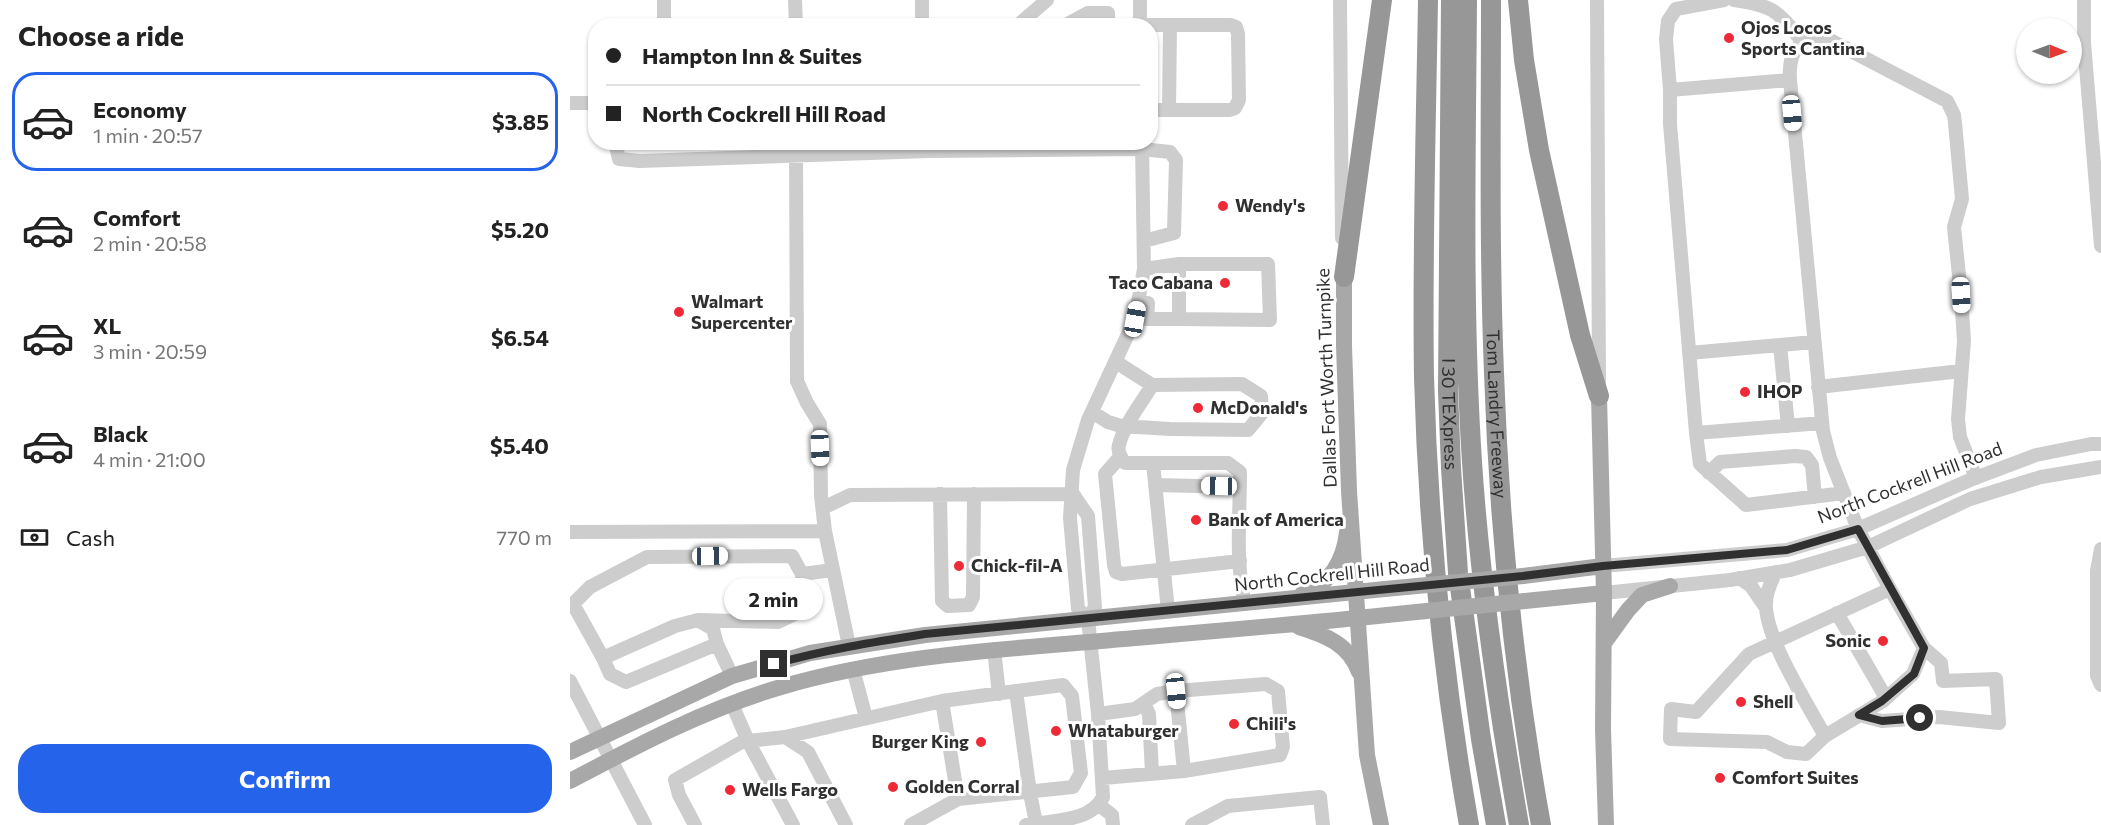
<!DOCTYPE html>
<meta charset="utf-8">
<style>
:root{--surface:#fff;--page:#f6f6f6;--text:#222;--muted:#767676;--line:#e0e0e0;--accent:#2563eb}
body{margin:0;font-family:Commissioner,sans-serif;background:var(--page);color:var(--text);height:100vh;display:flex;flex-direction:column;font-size:22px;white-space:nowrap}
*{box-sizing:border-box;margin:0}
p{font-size:20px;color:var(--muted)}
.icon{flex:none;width:33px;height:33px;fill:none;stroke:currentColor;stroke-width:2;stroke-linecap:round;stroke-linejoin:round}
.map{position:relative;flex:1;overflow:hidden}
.panel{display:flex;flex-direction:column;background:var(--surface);width:570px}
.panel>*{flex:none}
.banner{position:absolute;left:18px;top:18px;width:570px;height:132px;border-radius:24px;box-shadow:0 2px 4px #0004;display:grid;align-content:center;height:132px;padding:0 18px;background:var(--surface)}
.needle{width:39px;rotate:91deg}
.tools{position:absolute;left:1446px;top:18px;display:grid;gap:12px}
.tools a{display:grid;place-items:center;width:66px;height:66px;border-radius:50%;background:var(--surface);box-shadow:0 2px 4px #0004;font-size:30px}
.end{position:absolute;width:27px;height:27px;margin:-14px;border:8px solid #303030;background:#fff;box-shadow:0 0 0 3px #fff}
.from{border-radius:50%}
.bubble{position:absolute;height:42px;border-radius:21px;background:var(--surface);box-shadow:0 2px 4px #0004;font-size:20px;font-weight:700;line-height:42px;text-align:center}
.car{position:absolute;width:18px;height:36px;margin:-18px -9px;border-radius:8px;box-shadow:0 0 4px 2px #0007;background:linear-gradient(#fff 24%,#345 0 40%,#fff 0 76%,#345 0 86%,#fff 0)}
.banner b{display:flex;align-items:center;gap:21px;height:57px;font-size:22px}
.banner b+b{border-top:2px solid var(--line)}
.banner i{width:15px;height:15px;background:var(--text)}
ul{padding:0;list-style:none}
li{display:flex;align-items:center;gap:18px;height:99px;margin:0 12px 9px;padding:0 6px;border:3px solid transparent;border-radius:24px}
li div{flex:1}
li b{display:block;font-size:22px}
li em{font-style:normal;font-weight:700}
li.on{border-color:var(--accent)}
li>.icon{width:54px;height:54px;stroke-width:1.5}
h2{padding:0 18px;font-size:27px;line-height:72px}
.pay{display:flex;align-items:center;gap:15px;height:66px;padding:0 18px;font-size:22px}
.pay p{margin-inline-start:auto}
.cta{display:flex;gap:12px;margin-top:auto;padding:12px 18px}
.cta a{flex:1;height:69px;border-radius:24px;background:var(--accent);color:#fff;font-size:24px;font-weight:700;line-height:69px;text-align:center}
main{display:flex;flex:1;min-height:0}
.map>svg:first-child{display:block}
</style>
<main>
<section class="panel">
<h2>Choose a ride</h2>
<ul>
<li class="on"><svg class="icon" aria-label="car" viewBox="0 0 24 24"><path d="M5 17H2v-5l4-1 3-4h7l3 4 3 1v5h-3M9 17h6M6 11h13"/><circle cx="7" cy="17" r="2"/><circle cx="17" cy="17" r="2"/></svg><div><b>Economy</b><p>1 min · 20:57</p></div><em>$3.85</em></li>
<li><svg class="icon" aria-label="car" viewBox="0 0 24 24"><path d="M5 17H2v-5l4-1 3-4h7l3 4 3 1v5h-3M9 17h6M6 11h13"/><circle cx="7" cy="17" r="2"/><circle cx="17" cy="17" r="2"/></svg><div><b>Comfort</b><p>2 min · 20:58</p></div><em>$5.20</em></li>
<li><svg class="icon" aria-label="car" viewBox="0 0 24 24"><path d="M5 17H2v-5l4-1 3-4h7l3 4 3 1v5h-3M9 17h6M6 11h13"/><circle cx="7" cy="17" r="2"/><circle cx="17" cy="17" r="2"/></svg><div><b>XL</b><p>3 min · 20:59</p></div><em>$6.54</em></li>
<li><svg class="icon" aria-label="car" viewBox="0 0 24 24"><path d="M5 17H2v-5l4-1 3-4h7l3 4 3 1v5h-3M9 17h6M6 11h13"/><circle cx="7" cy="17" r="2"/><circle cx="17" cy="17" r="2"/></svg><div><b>Black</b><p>4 min · 21:00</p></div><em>$5.40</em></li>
</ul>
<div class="pay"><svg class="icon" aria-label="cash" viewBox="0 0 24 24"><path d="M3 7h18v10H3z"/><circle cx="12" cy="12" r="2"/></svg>Cash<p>770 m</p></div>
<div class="cta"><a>Confirm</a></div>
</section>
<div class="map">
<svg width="1531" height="825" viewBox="0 0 1531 825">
<rect width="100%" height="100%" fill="#fff"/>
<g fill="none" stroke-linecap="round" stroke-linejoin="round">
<path stroke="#cdcdcd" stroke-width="14" d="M94 0V26
M225 0 226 26
M352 0V26
M570 0V26
M770 0 772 238
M1027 0 1029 382
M1164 0C1205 6 1206 10 1233 42
M1514 0V43L1531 246
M570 25H661L666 27 668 34 669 100 665 108 659 110H580
M447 26 477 0
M494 26 518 13H538V26
M1220 80 1100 90V124L1126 433 1252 423
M1100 90 1096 39 1098 21 1106 9 1154 0
M0 103H26
M599 110 600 25
M45 142 49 159 70 161 359 151 572 149 600 152 606 160 604 233 574 241
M226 142 227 381 237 403 250 424 251 496 255 531 279 646
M568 303H578L577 319H609V264L574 269
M609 319 700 320 698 264H609
M1119 353 1210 345
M582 385C572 403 554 424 549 445 547 452 551 458 555 463H658L670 472C670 515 665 562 675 604
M1248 387 1391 371
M522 412 538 422 551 426 600 429 678 430 692 413 691 396 672 384 582 385 546 362
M1218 426 1210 345 1244 342
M1126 433 1130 464 1176 505 1274 493
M550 457 535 474 544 565 546 572 552 574 670 561
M583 463 598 611
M1139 473 1150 462 1225 456 1236 457 1242 465 1245 497
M585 485 670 487
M370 494 372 601 378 606 399 605 403 597 404 494
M503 494 518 516 525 607 518 619
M253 508 280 495 503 494
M0 532 255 531
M1531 549 1527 571V676L1531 685
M1033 566 1217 550 1288 529 1400 480 1466 455 1521 444H1531
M1206 572C1200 583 1195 596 1196 608 1199 645 1237 703 1255 736
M1169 578 1181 586 1196 608
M1320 589 1354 648 1343 674 1313 701 1255 736 1236 754 1217 752 1197 742 1100 739 1101 709 1126 712 1179 654 1320 589 1288 529 1260 458 1253 431 1220 80C1218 49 1230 36 1260 40L1377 101 1384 115 1385 123 1392 199 1384 227 1391 295 1394 341 1388 419 1390 437 1406 478
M1034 593 1160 580 1220 570 1298 547 1400 499 1471 477 1531 467
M1267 613 1316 698
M518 619 508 609 500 518 503 470 518 420 565 319 574 269 572 142
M129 621 143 629 147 644 162 676
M147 644 56 682 40 674 33 658 105 626 128 620 208 622 227 613 232 592V574L263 570
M424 649 429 694
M33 658 3 604 20 587 77 557 222 556 232 574
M283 669 296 718
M0 681 75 825
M606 691 614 771
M162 704 178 741 223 825
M574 704 579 714 582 773
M528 714 565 709 587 694 606 691 696 684 708 691 713 747 710 755 614 771 533 778
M1289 715 1312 721 1369 717 1429 723 1426 679 1373 681 1371 663 1354 648
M215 737 372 701 446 691 460 793 466 823
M178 741 215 737 238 752 276 825
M388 799 503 787 511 773 502 696 493 685 446 691
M529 805 542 815 543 825
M125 825 109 795 105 780 177 739
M341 825 388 799 372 701
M456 825C481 820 520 823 533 797L528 714 518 619
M622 825 658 806 750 797 753 825"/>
<path stroke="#a8a8a8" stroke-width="16" d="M774 277V346L779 491 797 755 811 825
M1029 396 1034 593 1033 729 1036 825
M953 576 1033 566
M732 594C760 585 774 560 777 532
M955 601 1034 593
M729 627C755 635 779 644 789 672
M1034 643 1058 610 1072 595 1100 586
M0 752 162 676 240 653 355 635 815 589
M0 781C68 745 136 709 211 687 306 659 407 651 506 643 610 634 713 626 817 615"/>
<g stroke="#979797" stroke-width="20">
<path d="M858 0C856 126 852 252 854 377 858 527 873 678 899 825"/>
<path id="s1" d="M881 0 878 391 881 468 888 573 911 739 926 825"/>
<path d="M897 0C896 154 892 308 902 462 910 584 928 705 949 825"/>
<path id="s2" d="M921 0C921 124 919 249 924 373 929 524 944 676 971 825"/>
<path d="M948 0 954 60 969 150 1010 335 1029 396"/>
<path d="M774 277 812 0"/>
</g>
<path stroke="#a8a8a8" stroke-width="16" d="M815 589 953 576
M817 615 955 601"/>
</g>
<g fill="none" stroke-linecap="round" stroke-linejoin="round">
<path stroke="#303030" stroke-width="8" d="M204 664C254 650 304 642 355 634L953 576 1033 566 1217 550 1288 529 1354 648 1344 674 1312 701 1289 715 1312 721 1350 718"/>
</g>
<g fill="#ee2a37" stroke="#fff" stroke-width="2">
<circle cx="1159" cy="38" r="6"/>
<circle cx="653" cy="206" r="6"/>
<circle cx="655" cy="283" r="6"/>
<circle cx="109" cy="312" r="6"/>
<circle cx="1175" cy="392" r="6"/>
<circle cx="628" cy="408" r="6"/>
<circle cx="626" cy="520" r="6"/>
<circle cx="389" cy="566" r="6"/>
<circle cx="1313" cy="641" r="6"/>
<circle cx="1171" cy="702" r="6"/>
<circle cx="664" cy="724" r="6"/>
<circle cx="486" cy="731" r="6"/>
<circle cx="411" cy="742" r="6"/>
<circle cx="1150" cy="778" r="6"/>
<circle cx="323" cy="787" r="6"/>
<circle cx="160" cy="790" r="6"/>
</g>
<g text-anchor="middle" stroke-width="6" stroke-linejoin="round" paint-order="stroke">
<g font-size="18" font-weight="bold" fill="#303030" stroke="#fff" text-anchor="start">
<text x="1171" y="34">Ojos Locos<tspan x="1171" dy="21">Sports Cantina</tspan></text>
<text x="665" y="212">Wendy's</text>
<text x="643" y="289" text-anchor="end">Taco Cabana</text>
<text x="121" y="308">Walmart<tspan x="121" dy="21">Supercenter</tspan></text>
<text x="1187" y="398">IHOP</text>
<text x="640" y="414">McDonald's</text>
<text x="638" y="526">Bank of America</text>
<text x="401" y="572">Chick-fil-A</text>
<text x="1301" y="647" text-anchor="end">Sonic</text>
<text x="1183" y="708">Shell</text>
<text x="676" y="730">Chili's</text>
<text x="498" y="737">Whataburger</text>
<text x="399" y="748" text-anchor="end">Burger King</text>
<text x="1162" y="784">Comfort Suites</text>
<text x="335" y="793">Golden Corral</text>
<text x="172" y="796">Wells Fargo</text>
</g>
<g font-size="18" fill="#303030" stroke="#fff">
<text transform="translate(757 378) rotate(-92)" y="6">Dallas Fort Worth Turnpike</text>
<text dy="6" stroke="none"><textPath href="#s1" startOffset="414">I 30 TEXpress</textPath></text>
<text dy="6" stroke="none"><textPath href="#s2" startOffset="414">Tom Landry Freeway</textPath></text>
<text transform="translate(1340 483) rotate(-21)" y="6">North Cockrell Hill Road</text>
<text transform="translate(762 575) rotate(-6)" y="6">North Cockrell Hill Road</text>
</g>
</g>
</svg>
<div class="tools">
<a><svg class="needle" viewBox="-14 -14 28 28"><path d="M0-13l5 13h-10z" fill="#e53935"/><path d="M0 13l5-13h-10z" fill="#767676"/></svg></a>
</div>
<i class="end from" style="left:1350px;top:718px"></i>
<i class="end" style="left:204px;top:664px"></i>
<div class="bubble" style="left:154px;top:578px;width:99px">2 min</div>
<i class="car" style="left:1222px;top:113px;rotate:175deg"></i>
<i class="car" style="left:1391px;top:295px;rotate:177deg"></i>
<i class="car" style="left:565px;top:319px;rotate:10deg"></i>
<i class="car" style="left:250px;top:448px;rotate:178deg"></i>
<i class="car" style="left:649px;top:486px;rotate:271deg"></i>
<i class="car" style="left:140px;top:556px;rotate:89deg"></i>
<i class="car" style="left:606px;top:691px;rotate:174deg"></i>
<div class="banner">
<b><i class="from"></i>Hampton Inn &amp; Suites</b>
<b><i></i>North Cockrell Hill Road</b>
</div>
</div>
</main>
